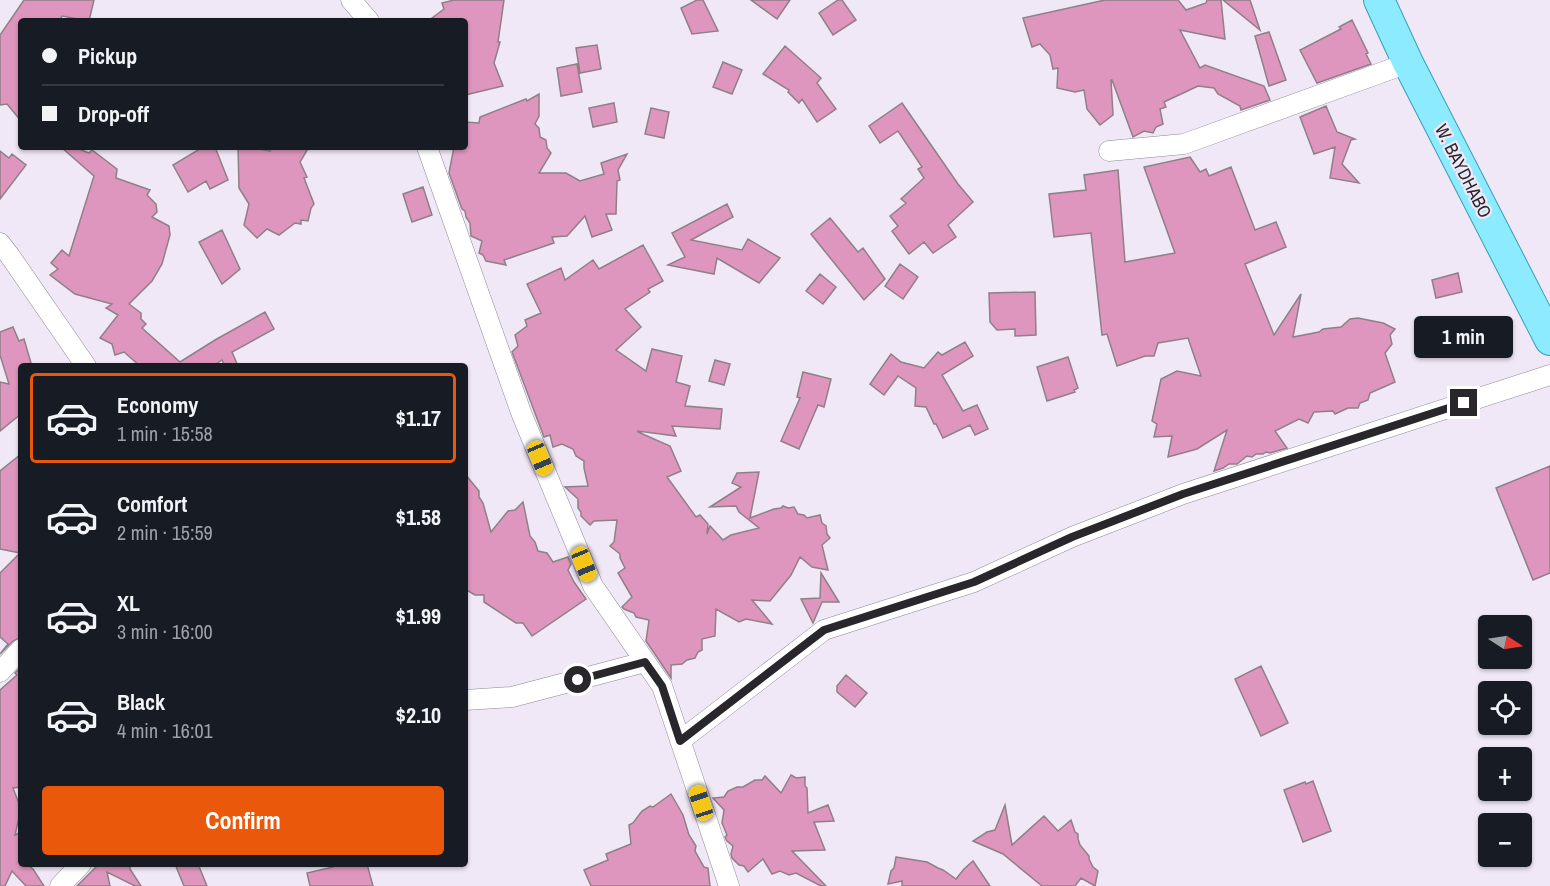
<!DOCTYPE html>
<meta charset="utf-8">
<style>
:root{--surface:#171b24;--page:#242831;--text:#f1f3f6;--muted:#9ea1a6;--line:#363941;--accent:#ea580c}
body{margin:0;font-family:"Archivo Narrow",sans-serif;background:var(--page);color:var(--text);height:100vh;display:flex;flex-direction:column;font-size:22px;white-space:nowrap}
*{box-sizing:border-box;margin:0}
p{font-size:20px;color:var(--muted)}
.icon{flex:none;width:33px;height:33px;fill:none;stroke:currentColor;stroke-width:2;stroke-linecap:round;stroke-linejoin:round}
.map{position:relative;flex:1;overflow:hidden}
.sheet{position:absolute;left:18px;top:363px;width:450px;height:504px;display:flex;flex-direction:column;background:var(--surface);border-radius:6px;box-shadow:0 2px 4px #0004}
.sheet>*{flex:none}
.guide{position:absolute;left:18px;top:18px;width:450px;height:132px;border-radius:6px;box-shadow:0 2px 4px #0004;display:grid;align-content:center;height:132px;padding:0 24px;background:var(--surface)}
.needle{width:39px;rotate:102deg}
.buttons{position:absolute;left:1478px;top:615px;display:grid;gap:12px}
.buttons a{display:grid;place-items:center;width:54px;height:54px;border-radius:6px;background:var(--surface);box-shadow:0 2px 4px #0004;font-size:30px}
.end{position:absolute;width:27px;height:27px;margin:-14px;border:8px solid #2a272c;background:#fff;box-shadow:0 0 0 3px #fff}
.from{border-radius:50%}
.bubble{position:absolute;height:42px;border-radius:6px;background:var(--surface);box-shadow:0 2px 4px #0004;font-size:20px;font-weight:800;line-height:42px;text-align:center}
.car{position:absolute;width:18px;height:36px;margin:-18px -9px;border-radius:8px;box-shadow:0 0 4px 2px #0007;background:linear-gradient(#f5c518 24%,#345 0 40%,#f5c518 0 76%,#345 0 86%,#f5c518 0)}
.guide b{display:flex;align-items:center;gap:21px;height:57px;font-size:22px}
.guide b+b{border-top:2px solid var(--line)}
.guide i{width:15px;height:15px;background:var(--text)}
ul{padding:10px 0 0;list-style:none}
li{display:flex;align-items:center;gap:18px;height:90px;margin:0 12px 9px;padding:0 12px;border:3px solid transparent;border-radius:6px}
li div{flex:1}
li b{display:block;font-size:22px}
li em{font-style:normal;font-weight:800}
li.active{border-color:var(--accent)}
li>.icon{width:54px;height:54px;stroke-width:1.5}
.button{display:flex;gap:12px;margin-top:auto;padding:12px 24px}
.button a{flex:1;height:69px;border-radius:6px;background:var(--accent);color:#fff;font-size:24px;font-weight:800;line-height:69px;text-align:center}
.map>svg:first-child{display:block}
</style>
<div class="map">
<svg width="1550" height="886" viewBox="0 0 1550 886">
<rect width="100%" height="100%" fill="#f1e8f7"/>
<path fill="#df96be" stroke="#8f7f87" stroke-width="1.5" d="M24 0H94L89 21 62 16 59 21H21V121L7 104 0 105V35Z
M454 0H504L498 42H500L494 63 503 86 465 95V21H428L444 9 442 3Z
M697 0H703L718 31 692 34 681 8Z
M751 0H790L777 19Z
M838 0H842L856 20 833 35 819 13Z
M1105 0H1178L1186 10 1206 3 1207 0H1221L1225 39 1180 30 1200 68 1205 65 1264 86 1270 100 1241 110 1240 106 1218 94 1214 88 1198 86 1164 102 1166 107 1160 109 1163 124 1156 127 1153 133 1144 131 1133 137 1112 80H1111L1113 115 1100 125 1087 109 1084 90 1075 92 1057 88 1058 68 1053 69 1050 55 1040 44 1032 47 1023 18Z
M1223 0H1250L1260 30Z
M1352 20 1368 53 1366 54 1371 64 1317 83 1300 50 1341 29 1339 27Z
M1269 32 1286 80 1269 86 1255 36Z
M597 45 601 69 580 73 576 48Z
M785 46 821 78 817 83 836 109 817 122 802 99 799 103 788 92 789 90 763 74Z
M723 62 742 70 732 94 713 87Z
M577 64 582 92 561 96 557 68Z
M539 94V116L535 124 539 128 540 137 546 140 547 148 551 153 539 173H566L580 181 604 174 601 163 627 154 618 170 620 180 617 181 616 214H606L612 230 592 237 585 216 567 236 552 237 554 243 504 260 506 265 486 261 483 255 479 253 482 241 471 236 470 223 466 217 465 211 462 209 449 173 454 147H465V122L479 123 480 117 526 99 527 101Z
M614 103 617 122 593 127 589 108Z
M902 103 958 184 973 202 948 225 956 237 933 253 924 242 909 254 892 231 898 226 890 216 906 203 901 199 924 178 918 169 922 167 898 131 880 143 869 126Z
M1326 106 1337 132 1355 139 1351 140 1342 164 1359 183 1330 178 1335 147 1314 154 1300 117Z
M651 108 669 112 664 138 645 134Z
M61 147H74L89 153 92 150 117 169 116 178 150 190 147 195 156 204 157 212 152 217 169 226 170 235 162 264 152 281 129 304 141 313V319L146 324 142 328 180 362 215 340 265 312 274 329 232 352 238 366H225L222 360 213 366H140L124 352 115 355 112 344 100 338 118 315 106 308 112 304 75 294 50 275 58 269 51 263 62 250 69 256 94 176Z
M203 147H215L228 180 210 189 206 181 188 192 173 165Z
M238 147H251L270 151V147H309L300 162 307 177 304 178 314 204 311 208 308 221 301 220V224L295 223 279 235 267 229 257 238 244 225 249 204 239 188Z
M0 151 9 158 12 154 26 165 0 199Z
M1190 157 1200 172 1206 169 1209 176 1231 167 1255 230 1276 222 1286 247 1245 264 1274 335 1301 294 1293 337 1319 332 1323 329 1341 327 1350 319 1358 318 1383 323 1395 329 1390 335 1392 344 1385 353 1395 382 1370 393 1368 400 1360 403 1358 408H1348L1335 414 1333 411 1314 412 1308 423 1299 419 1275 431 1287 448 1270 453 1266 452 1263 454H1256L1252 457 1247 456 1237 464H1229L1223 468 1214 471 1227 430 1197 449 1168 457 1172 436 1154 437 1157 424 1152 421 1161 379 1177 371 1201 376 1188 338 1158 343 1154 356H1145L1117 366 1107 334 1102 335 1091 233 1054 237 1049 194 1086 190 1084 175 1118 170 1125 262 1175 253 1144 167Z
M423 187 432 215 412 222 403 194Z
M727 204 733 217 691 240 742 250 748 239 780 258 759 283 717 258 714 274 668 265 685 257 672 233Z
M830 218 858 252 863 248 885 279 864 300 811 234Z
M222 230 240 269 222 284 199 242Z
M643 245 663 281 648 289 650 292 625 309 641 327 616 350 646 371 652 349 682 356 676 382 690 386 685 406 722 409 720 429 672 426 676 436 638 431V432L670 446 681 471 667 477 696 517 700 515 708 524 707 534 710 526 723 540 731 535 759 528 739 512 736 506 710 507 741 487 732 483 737 473 759 472 750 518 774 509 781 508 783 506 788 508 794 507 798 514 804 515 807 518 820 515 822 523 826 526 827 534 830 538 822 545 828 570 812 567 800 557 791 575 770 601 752 600 772 624 746 619 739 622 716 609 715 636 702 639V650L698 652 695 658 687 660 682 664 671 665V678L646 641 649 620 636 617 634 613 624 609 622 607 632 597 618 573 625 568 620 558V554L610 546 614 542 617 520 594 521 590 525 581 516V512L578 508V499L565 487 588 486 584 468V461L576 456 573 449 562 444 553 447 550 435 544 437 512 352 518 346 515 335 527 326 525 320 541 313 527 284 561 268 565 280 593 260 599 269Z
M900 264 918 277 903 299 885 286Z
M1458 273 1462 292 1436 298 1432 280Z
M820 274 836 287 823 304 806 291Z
M1035 292 1036 335 1015 336V329L997 330 990 322 989 293Z
M13 327 19 341 24 339 31 363 21 366V414L0 431V382L9 384 0 355V332Z
M965 342 973 356 942 375 963 411 977 405 988 429 975 435 970 425 943 438 936 424H934L926 407 915 406 916 388 898 376 884 395 870 384 891 354 901 362 924 368 938 352 942 355Z
M1068 357 1078 388 1074 390 1075 392 1047 401 1037 367Z
M715 360 730 364 724 385 709 381Z
M803 372 831 379 824 407 818 405 799 449 781 441 800 398 797 397Z
M21 454V637L13 641 0 654 8 644 0 637V573L20 553 0 549V471Z
M1550 466V573L1533 580 1496 488Z
M465 474 479 491V497L483 503 491 532 508 511 515 510 523 502 530 536 535 542 538 551 547 553 553 562 568 557 571 564 568 570 574 582 586 599 532 636 523 623H516L484 602V595H475L465 589Z
M821 573 839 602H822L813 623 801 599 820 598Z
M1261 666 1288 723 1261 736 1235 679Z
M21 667V787L13 788 21 809 15 835 21 832V864H26L33 869 44 886H26L12 871 5 886H0V690L17 675 15 673Z
M846 675 867 693 855 707 837 692V686Z
M791 775 796 778 805 777V786L807 788 808 813 828 805 834 821 814 822 825 850 792 851 826 886H821L796 873 789 875 780 871 772 874 763 859 748 872 744 866 739 865 732 858 731 854 733 846 727 841 725 837 727 835 722 823 724 810 713 798 724 797 728 791 737 787H743L755 780H762L765 776 781 793Z
M1313 781 1331 831 1303 842 1284 790 1305 782 1306 784Z
M671 794 683 815 689 835 696 846 695 851 704 867 708 868 710 886H591L584 870 608 860 606 854 631 844 629 825 633 823 642 811 650 806 653 807Z
M1005 805 1012 845 1044 816 1058 831 1071 820 1075 832 1078 834V839L1080 845 1089 856V859L1093 867 1098 871 1095 886 1081 878 1075 886H1042L1003 854 973 841 987 832 995 830Z
M896 857 927 862 938 868 943 870 956 879 964 869 973 861 990 886H902V881L888 884 891 871 894 868Z
M93 864H130V869L141 886H135L107 872 110 886H77L96 867Z
M175 864H198L207 886H184Z
M332 864H367L373 886H310L307 873 333 867Z"/>
<g fill="none" stroke-linecap="round" stroke-linejoin="round">
<g stroke="#908895" stroke-width="21">
<path id="street" d="M351 0 369 21
M427 147 522 415 593 586 662 686 729 886
M1109 151 1184 144 1408 63
M0 243 10 256 86 366
M0 672 21 649
M465 700 512 697 645 662
M680 741 824 630 974 582 1072 537 1183 494 1550 375
M60 886 81 864"/>
</g>
<g stroke="#389db4" stroke-width="32">
<path id="primary" d="M1379 0 1408 63 1550 340"/>
</g>
<use href="#street" stroke="#fff" stroke-width="20"/>
<use href="#primary" stroke="#8cebfe" stroke-width="30"/>
</g>
<g fill="none" stroke-linecap="round" stroke-linejoin="round">
<path stroke="#2a272c" stroke-width="8" d="M578 680 645 662 662 686 680 741 824 630 974 582 1072 537 1183 494 1464 403"/>
</g>
<g text-anchor="middle" stroke-width="4.5" stroke-linejoin="round" paint-order="stroke">
<g font-size="18" fill="#2a272c" stroke="#f1e8f7">
<text transform="translate(1463 171) rotate(63)" y="6">W. BAYDHABO</text>
</g>
</g>
</svg>
<div class="buttons">
<a><svg class="needle" viewBox="-14 -14 28 28"><path d="M0-13l5 13h-10z" fill="#e53935"/><path d="M0 13l5-13h-10z" fill="#9ea1a6"/></svg></a>
<a><svg class="icon" aria-label="locate" viewBox="0 0 24 24"><circle cx="12" cy="12" r="6"/><path d="M12 2v4M12 18v4M2 12h4M18 12h4"/></svg></a>
<a>+</a>
<a>−</a>
</div>
<i class="end from" style="left:578px;top:680px"></i>
<i class="end" style="left:1464px;top:403px"></i>
<div class="bubble" style="left:1414px;top:316px;width:99px">1 min</div>
<i class="car" style="left:540px;top:458px;rotate:157deg"></i>
<i class="car" style="left:584px;top:564px;rotate:158deg"></i>
<i class="car" style="left:701px;top:803px;rotate:342deg"></i>
<div class="guide">
<b><i class="from"></i>Pickup</b>
<b><i></i>Drop-off</b>
</div>
<section class="sheet">
<ul>
<li class="active"><svg class="icon" aria-label="car" viewBox="0 0 24 24"><path d="M5 17H2v-5l4-1 3-4h7l3 4 3 1v5h-3M9 17h6M6 11h13"/><circle cx="7" cy="17" r="2"/><circle cx="17" cy="17" r="2"/></svg><div><b>Economy</b><p>1 min · 15:58</p></div><em>$1.17</em></li>
<li><svg class="icon" aria-label="car" viewBox="0 0 24 24"><path d="M5 17H2v-5l4-1 3-4h7l3 4 3 1v5h-3M9 17h6M6 11h13"/><circle cx="7" cy="17" r="2"/><circle cx="17" cy="17" r="2"/></svg><div><b>Comfort</b><p>2 min · 15:59</p></div><em>$1.58</em></li>
<li><svg class="icon" aria-label="car" viewBox="0 0 24 24"><path d="M5 17H2v-5l4-1 3-4h7l3 4 3 1v5h-3M9 17h6M6 11h13"/><circle cx="7" cy="17" r="2"/><circle cx="17" cy="17" r="2"/></svg><div><b>XL</b><p>3 min · 16:00</p></div><em>$1.99</em></li>
<li><svg class="icon" aria-label="car" viewBox="0 0 24 24"><path d="M5 17H2v-5l4-1 3-4h7l3 4 3 1v5h-3M9 17h6M6 11h13"/><circle cx="7" cy="17" r="2"/><circle cx="17" cy="17" r="2"/></svg><div><b>Black</b><p>4 min · 16:01</p></div><em>$2.10</em></li>
</ul>
<div class="button"><a>Confirm</a></div>
</section>
</div>
